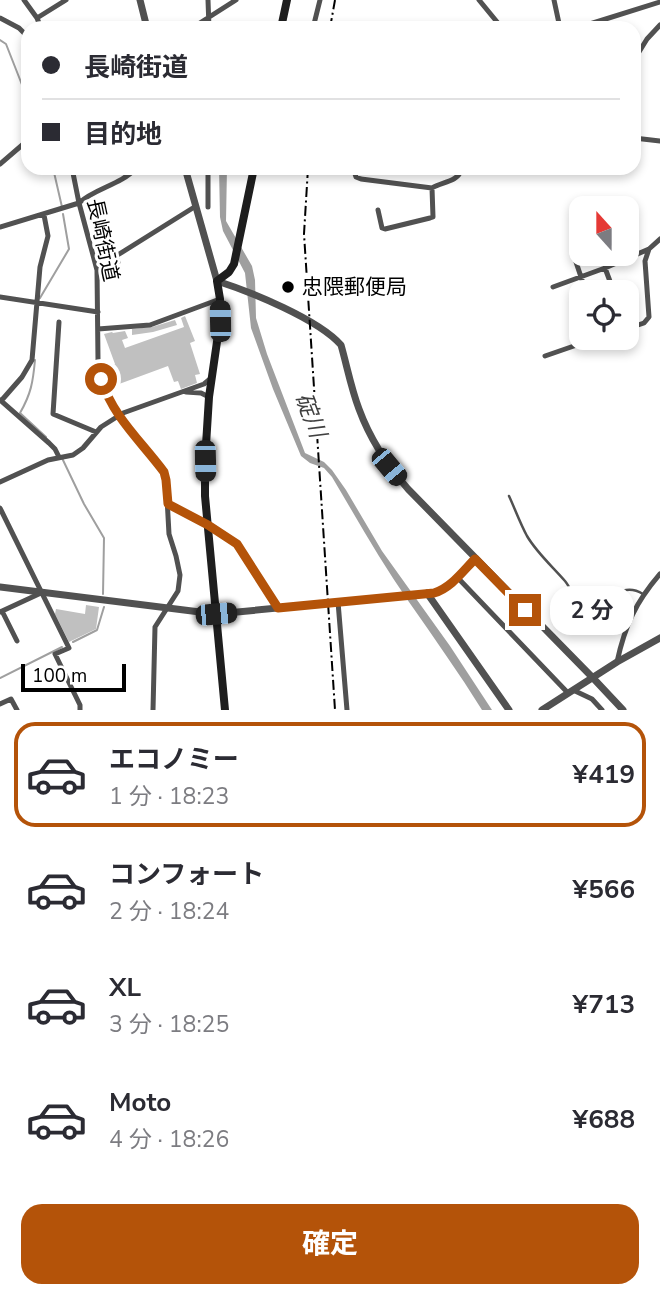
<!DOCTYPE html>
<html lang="ja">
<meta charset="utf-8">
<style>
:root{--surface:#fff;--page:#f2f2f3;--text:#2b2b33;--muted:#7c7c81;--line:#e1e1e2;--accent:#b45309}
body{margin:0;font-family:"Nunito Sans","Noto Sans JP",sans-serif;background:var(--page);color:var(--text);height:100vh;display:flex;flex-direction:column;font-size:26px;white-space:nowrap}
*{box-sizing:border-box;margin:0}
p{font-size:23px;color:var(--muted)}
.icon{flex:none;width:38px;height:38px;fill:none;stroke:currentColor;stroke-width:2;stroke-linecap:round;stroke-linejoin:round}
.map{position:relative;height:710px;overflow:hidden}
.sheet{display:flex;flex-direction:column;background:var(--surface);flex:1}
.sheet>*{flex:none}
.top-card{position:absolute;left:21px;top:21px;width:620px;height:154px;border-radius:21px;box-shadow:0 4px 10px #0003;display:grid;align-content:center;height:154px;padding:0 21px;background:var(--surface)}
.needle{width:46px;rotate:339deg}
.fabs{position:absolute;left:569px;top:196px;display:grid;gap:14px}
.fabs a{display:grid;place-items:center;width:70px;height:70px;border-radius:14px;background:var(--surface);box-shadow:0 4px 10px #0003;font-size:35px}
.scale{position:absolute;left:21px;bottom:18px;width:105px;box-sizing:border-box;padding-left:7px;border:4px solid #000;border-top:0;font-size:19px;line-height:24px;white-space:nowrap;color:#000;-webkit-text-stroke:5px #fff;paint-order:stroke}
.end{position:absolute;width:32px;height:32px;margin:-16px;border:9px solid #b45309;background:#fff;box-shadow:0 0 0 4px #fff}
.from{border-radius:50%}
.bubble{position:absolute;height:49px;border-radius:21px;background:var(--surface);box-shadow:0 4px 10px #0003;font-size:23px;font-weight:700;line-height:49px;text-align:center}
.car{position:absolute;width:21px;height:42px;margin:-21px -10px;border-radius:9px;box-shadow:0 0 5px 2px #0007;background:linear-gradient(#222 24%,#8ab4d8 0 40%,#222 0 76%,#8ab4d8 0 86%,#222 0)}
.top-card b{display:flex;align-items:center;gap:24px;height:66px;font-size:26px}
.top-card b+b{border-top:2px solid var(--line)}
.top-card i{width:18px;height:18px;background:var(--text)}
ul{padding:12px 0 0;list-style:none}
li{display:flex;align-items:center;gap:21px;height:105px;margin:0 14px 10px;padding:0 7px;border:4px solid transparent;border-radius:21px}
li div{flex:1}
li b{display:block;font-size:26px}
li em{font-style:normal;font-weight:700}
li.active{border-color:var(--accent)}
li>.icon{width:63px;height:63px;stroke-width:1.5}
.cta{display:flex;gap:14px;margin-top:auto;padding:14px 21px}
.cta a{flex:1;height:80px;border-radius:21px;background:var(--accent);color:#fff;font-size:28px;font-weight:700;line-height:80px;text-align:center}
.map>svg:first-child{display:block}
</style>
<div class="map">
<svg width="660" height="710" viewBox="0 0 660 710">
<rect width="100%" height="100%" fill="#fff"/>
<path fill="#9f9f9f" d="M219 168H227L226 221 252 266 255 280 256 318 267 354 305 453 324 462 332 470 346 490 382 551 450 646 492 710H482C459 673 434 638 409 602 381 562 357 519 332 477L324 468 310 463 301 456 273 389 251 328 245 273 223 231 220 217Z"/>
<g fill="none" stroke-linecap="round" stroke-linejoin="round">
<path stroke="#9f9f9f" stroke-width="2" d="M0 40 6 44 28 100
M53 168 62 207
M40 298 69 249 63 214
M35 360C33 382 31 394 20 413L46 437
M62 458 84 504 104 538 103 594
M73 642 97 630 104 607
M0 678 62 647"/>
</g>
<path fill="#c0c0c0" d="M185 316 195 341 190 343 200 374 195 375 197 383 181 389 178 381 174 382 168 366 111 387 105 368 115 364 104 334 112 332 113 333 125 331 128 338 122 340 125 348 184 327 181 318Z
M175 320 177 325 153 332 132 335V329L152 327Z
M86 605 99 607 96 629 69 642 55 614 56 609 85 614Z"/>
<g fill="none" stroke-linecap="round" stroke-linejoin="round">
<path stroke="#515151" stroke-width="2.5" d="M509 496C515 509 520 523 527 536 537 553 552 566 565 581 571 588 573 598 579 604 582 607 586 608 589 608 606 608 619 579 643 594"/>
<path stroke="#515151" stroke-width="5" d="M24 0 37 18 41 28
M208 0 209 28
M479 0 502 28
M554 0 560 28
M0 18 19 28 28 37
M37 18 66 0
M442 26 451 28
M192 28 236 0
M313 28 320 0
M514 28 520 26 529 28
M577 28 660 2
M634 60 647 39 660 25
M634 138 660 141
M0 164 28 140
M72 168 79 203 97 270 98 360 101 379 105 392 118 416 158 464 164 473 166 480 169 534 176 556 180 575 178 591 155 627 153 710
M208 168V207
M353 168 356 177 361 179 432 188
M449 168 461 171 471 168
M378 210 382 228 385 229 430 218 433 217 432 188C441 182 457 182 461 171
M0 227 79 203C95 188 121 185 136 168
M114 251 118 262
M573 253 586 292
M116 256 196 206
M605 268 649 249
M553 287 605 268 614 292
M0 297 98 312
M59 322 53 414 96 432
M98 329 150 325 220 299
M626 329 644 323 649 317 645 261 649 249 660 239
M545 356 597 338
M186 392 201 393 209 397
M0 400 49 443 55 449 59 457
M1 401 22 377 32 360 40 267 48 236 44 215
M0 482 48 460 73 455 83 448 101 427 123 413 204 384 210 379
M168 504 208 525 237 544 278 608
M0 508 69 648 55 654 80 705V710
M457 577 568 693
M338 602 347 710
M2 611 17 641
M0 612 41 593
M617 662C625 625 636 602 660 574
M573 690 592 699 602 710
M0 704 11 699 17 710"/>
<path stroke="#515151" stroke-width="7" d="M140 0 147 28
M185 168 217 281C251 292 318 319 341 345 347 366 351 388 359 409 370 439 387 465 408 489L593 678 623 710
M0 587 216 614 434 593C451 588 463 571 475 559
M427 593 509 710
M542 710 617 662 660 638"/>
<path stroke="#1e1e1e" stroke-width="8" d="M281 28 287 0
M225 710 205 496V461L209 397 220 321V299L217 281 229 272 234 264 254 168"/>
<path stroke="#000" stroke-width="2" stroke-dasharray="10 3.5 2 3.5" stroke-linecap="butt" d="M330 28 335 0
M308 168 304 234 335 710"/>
</g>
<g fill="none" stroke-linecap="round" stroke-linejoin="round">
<path stroke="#b45309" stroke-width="9" d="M101 379C113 417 141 441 164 472L166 480 168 504 208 525 237 544 278 608 434 593C451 588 463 571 475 559L525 610"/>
</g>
<circle fill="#000" stroke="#fff" stroke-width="2.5" cx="288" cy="287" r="7"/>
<g text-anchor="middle" stroke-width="6" stroke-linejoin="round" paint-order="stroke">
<g font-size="21" fill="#000" stroke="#fff">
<text transform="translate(103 240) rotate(78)" y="7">長崎街道</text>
</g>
<g font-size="21" fill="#000" stroke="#fff" text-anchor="start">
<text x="302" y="294">忠隈郵便局</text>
</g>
<g font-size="23" font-style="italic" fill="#404040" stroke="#fff">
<text transform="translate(311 415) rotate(69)" y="8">碇川</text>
</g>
</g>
</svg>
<div class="fabs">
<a><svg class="needle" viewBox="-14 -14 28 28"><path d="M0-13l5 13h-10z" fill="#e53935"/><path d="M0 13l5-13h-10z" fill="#7c7c81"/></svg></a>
<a><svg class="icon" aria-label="locate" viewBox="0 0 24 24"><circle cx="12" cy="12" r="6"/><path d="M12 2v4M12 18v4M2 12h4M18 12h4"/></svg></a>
</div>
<div class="scale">100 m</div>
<i class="end from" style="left:101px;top:379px"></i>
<i class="end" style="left:525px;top:610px"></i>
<div class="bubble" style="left:550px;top:586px;width:84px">2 分</div>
<i class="car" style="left:220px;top:321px;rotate:359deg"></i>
<i class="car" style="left:205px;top:461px;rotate:179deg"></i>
<i class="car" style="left:389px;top:467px;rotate:140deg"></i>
<i class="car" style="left:216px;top:614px;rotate:85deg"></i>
<div class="top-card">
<b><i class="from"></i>長崎街道</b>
<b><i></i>目的地</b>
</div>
</div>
<section class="sheet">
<ul>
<li class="active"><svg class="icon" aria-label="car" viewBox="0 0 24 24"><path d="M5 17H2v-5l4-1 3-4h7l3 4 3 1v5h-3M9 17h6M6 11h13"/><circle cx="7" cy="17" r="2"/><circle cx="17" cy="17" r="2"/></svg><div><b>エコノミー</b><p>1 分 · 18:23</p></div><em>¥419</em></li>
<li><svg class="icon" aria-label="car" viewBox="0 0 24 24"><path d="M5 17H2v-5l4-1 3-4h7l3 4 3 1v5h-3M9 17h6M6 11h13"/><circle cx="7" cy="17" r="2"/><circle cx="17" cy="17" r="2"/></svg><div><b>コンフォート</b><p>2 分 · 18:24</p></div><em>¥566</em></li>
<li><svg class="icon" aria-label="car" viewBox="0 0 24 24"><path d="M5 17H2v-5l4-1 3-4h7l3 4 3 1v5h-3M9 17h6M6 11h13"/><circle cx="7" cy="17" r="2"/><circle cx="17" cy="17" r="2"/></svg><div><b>XL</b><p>3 分 · 18:25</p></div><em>¥713</em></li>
<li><svg class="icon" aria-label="car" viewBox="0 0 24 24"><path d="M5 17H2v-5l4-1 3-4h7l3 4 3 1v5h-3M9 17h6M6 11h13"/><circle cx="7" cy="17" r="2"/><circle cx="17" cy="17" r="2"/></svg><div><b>Moto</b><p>4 分 · 18:26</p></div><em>¥688</em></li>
</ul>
<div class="cta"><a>確定</a></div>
</section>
